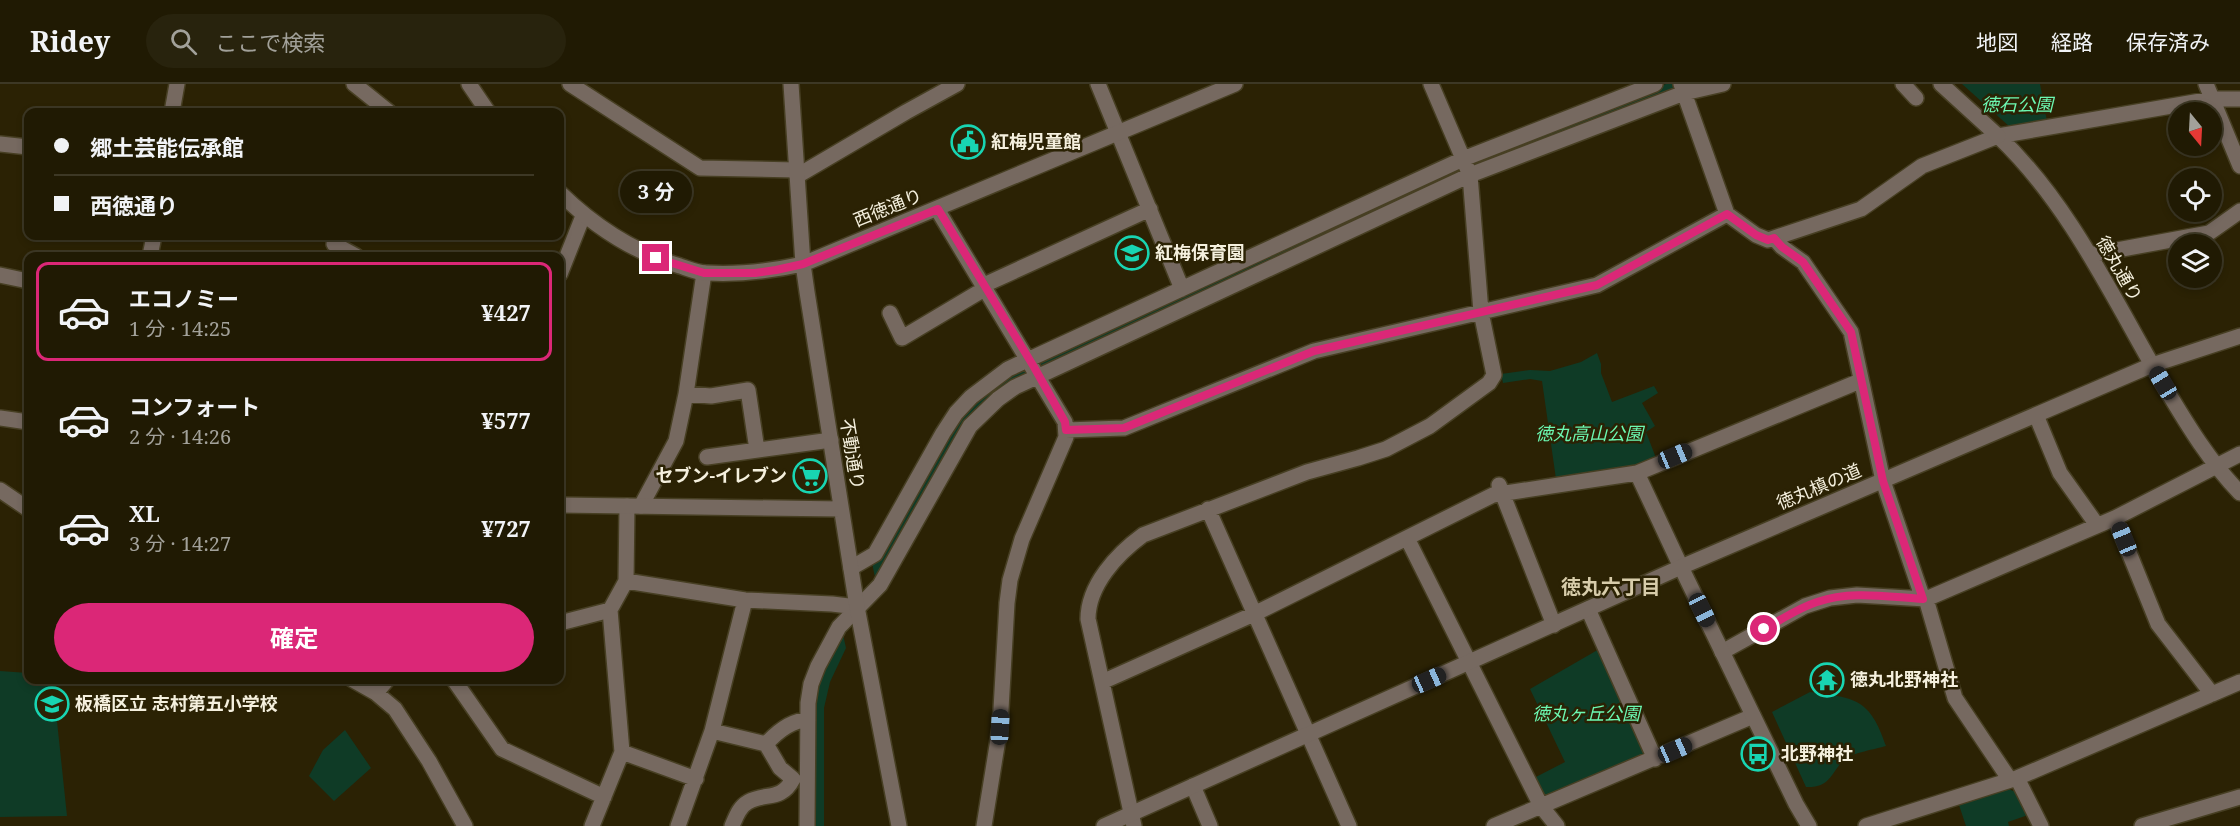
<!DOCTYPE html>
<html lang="ja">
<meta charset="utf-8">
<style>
:root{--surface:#201a03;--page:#28230d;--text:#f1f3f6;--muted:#a2a19a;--line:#3d3825;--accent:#db2777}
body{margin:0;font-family:"Noto Serif","Noto Sans JP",serif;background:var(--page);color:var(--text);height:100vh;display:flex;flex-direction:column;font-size:22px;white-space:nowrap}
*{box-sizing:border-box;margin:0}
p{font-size:20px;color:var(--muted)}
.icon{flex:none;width:33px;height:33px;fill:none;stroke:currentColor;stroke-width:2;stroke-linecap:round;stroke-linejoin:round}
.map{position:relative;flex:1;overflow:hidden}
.details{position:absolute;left:24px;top:168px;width:540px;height:432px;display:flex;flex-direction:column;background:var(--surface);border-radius:12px;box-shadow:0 3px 9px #0003,0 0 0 2px var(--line)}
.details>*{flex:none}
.guide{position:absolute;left:24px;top:24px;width:540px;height:132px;border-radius:12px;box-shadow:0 3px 9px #0003,0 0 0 2px var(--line);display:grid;align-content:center;height:132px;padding:0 30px;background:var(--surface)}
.needle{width:39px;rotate:162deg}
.controls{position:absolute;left:2168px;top:18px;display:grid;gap:12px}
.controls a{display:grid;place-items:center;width:54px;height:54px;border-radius:50%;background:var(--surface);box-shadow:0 3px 9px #0003,0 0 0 2px var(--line);font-size:30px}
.end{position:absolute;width:27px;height:27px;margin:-14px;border:8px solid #db2777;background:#fff;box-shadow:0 0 0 3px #fff}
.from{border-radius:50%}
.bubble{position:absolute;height:42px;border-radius:21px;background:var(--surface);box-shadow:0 3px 9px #0003,0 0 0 2px var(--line);font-size:20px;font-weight:700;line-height:42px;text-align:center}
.car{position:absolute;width:18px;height:36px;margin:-18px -9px;border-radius:8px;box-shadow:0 0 4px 2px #0007;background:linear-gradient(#222 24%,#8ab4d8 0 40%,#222 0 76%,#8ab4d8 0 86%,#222 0)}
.guide b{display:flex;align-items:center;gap:21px;height:57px;font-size:22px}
.guide b+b{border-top:2px solid var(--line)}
.guide i{width:15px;height:15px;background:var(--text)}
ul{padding:10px 0 0;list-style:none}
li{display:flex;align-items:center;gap:18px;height:99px;margin:0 12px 9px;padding:0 18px;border:3px solid transparent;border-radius:12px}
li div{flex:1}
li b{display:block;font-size:22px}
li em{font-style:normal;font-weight:700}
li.current{border-color:var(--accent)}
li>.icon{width:54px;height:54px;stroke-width:1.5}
.primary-button{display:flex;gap:12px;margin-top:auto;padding:12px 30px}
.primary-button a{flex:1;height:69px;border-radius:36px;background:var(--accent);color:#fff;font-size:24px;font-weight:700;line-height:69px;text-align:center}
header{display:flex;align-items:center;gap:36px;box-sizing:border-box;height:84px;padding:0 30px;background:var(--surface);border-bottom:2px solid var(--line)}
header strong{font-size:28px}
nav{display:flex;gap:33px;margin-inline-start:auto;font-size:21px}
.search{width:420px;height:54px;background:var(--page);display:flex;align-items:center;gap:15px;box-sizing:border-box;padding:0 21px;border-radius:33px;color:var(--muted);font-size:22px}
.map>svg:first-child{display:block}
</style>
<header>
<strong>Ridey</strong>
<div class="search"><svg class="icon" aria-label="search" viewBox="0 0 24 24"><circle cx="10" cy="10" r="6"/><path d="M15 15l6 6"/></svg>ここで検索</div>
<nav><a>地図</a><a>経路</a><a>保存済み</a></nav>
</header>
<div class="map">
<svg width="2240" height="742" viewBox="0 0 2240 742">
<rect width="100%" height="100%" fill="#2b2204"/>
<path fill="#0f3b26" d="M1666 0H1672L1675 9 1475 86 1472 75Z
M1962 0H2040L2047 37 2010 43Z
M1455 82 1458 93 1044 286 1038 275Z
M1597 269 1601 280V289L1612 318 1654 302 1658 309 1642 319 1655 342 1646 348 1656 374 1630 384 1556 395 1542 297 1530 295 1503 299 1501 290 1530 286 1550 287 1581 278Z
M1023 283 1028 293 995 312 876 498 872 479 945 351 973 316Z
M842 546 846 564 830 598 824 624V742H810L811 614Z
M1601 564 1645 663 1642 673 1550 712 1540 709 1534 694 1565 678 1530 605Z
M0 587 28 589V596H50L55 618 67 732 0 733Z
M1810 608C1855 614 1870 614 1886 662 1876 665 1852 669 1845 675 1830 689 1831 704 1806 703L1772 628Z
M345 646 371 684 334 717 309 692 323 666Z
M2008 705 2016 708 2028 731 2008 738 2009 742H1966L1959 721Z"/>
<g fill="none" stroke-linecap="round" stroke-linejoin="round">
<g stroke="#473f23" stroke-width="18">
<path id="minor" d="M354 0 389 28
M570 0 700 84 796 86
M1098 0 1182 205
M1681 0 1727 130 1756 151 1768 156 1861 125 1922 82 1998 52 2212 15H2240
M1903 0 1916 14
M2206 0 2240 82
M172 28 177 0
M1998 52C2072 122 2115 219 2166 305 2188 342 2210 378 2240 409
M0 60 28 63
M797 92 906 28 957 0
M937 125 1065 338 1066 353 1022 455 1010 496 1007 519 1000 643 984 742
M1774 154 1782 163 1803 178 1851 248 1883 397 1923 515
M334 160 356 172
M2090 171 2209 149 2240 127
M150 172 154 152
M560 190 583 132
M0 191 28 197
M984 201 1150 125
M890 229 902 254 986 204
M686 310 711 312 748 306 757 366
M2036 331 2060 389 2097 441
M1066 346 1124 344 1314 267 1597 201 1727 130
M707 373 831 356
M1637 389 1681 483
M1499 401 1554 541
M0 406 28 425
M641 422 676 357 686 310 704 189
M1208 425 1349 742
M2115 434 2158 540 2212 610
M1407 454 1541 722 1557 742
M851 484 875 470 943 349 956 329 971 313 1008 285 1463 75 1655 0
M626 497 745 516 832 520 857 523
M1926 515 1955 614 2010 696
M1588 525 1655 675
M560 539 610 526 626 497 627 422
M1722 568 1805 522 1830 514 1857 511 1926 515 2115 434 2240 370
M353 596 376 609 395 625 429 677 465 742
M454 596 502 665 604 713
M1102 598 1254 530 1493 411 1637 389 1860 297
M376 609 387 596
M712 647 766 660
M622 668 696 695
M2017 694 2041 742
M1193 702 1210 742
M592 742 622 668 610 526
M678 742 712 647 745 516
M732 742C736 733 739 723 748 718 765 708 781 718 793 695L780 684 766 660C776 649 791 636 808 636
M807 742 808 619 811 600 818 582 839 543 880 501 970 342 998 315 1015 303 1039 292 1470 91 1684 9 1723 0
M1134 742 1088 535C1088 501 1117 470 1143 451L1307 388 1358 374 1386 365 1430 342 1489 299 1494 291 1481 228 1470 91 1431 0
M1494 742 1753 632
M1866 742 2017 694 2240 598"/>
</g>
<g stroke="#473f23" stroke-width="18">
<path id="tertiary" d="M469 0 488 28
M791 0 803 180 807 208 857 523 899 742
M1941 0 1998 52
M560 109C595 143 633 168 680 182 689 185 698 189 707 189 740 191 771 187 803 180L1235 0
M0 334 28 338
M560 421 841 425
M1681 483 1796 720 1809 742
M1104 742 1681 483 2152 281 2240 252
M2142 742 2240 713"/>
</g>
<use href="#minor" stroke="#766960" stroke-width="15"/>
<use href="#tertiary" stroke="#766960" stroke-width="15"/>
</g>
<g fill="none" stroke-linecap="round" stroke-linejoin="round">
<path stroke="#db2777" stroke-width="8" d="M656 174 704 189H755L776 186 803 180 938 125 1034 283 1065 338 1066 346 1124 344 1314 267 1597 201 1727 130 1756 151 1768 156 1774 154 1782 163 1803 178 1851 248 1883 397 1923 515C1888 513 1851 506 1817 518 1798 524 1781 536 1764 545"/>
</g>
<defs>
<g id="civic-ring" transform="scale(1.725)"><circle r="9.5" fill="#2b2204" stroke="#18d5b2" stroke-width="1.5"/><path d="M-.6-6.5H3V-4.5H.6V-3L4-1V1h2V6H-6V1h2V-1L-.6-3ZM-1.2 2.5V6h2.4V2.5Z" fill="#18d5b2"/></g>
<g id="school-ring" transform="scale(1.725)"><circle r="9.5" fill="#2b2204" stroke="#18d5b2" stroke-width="1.5"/><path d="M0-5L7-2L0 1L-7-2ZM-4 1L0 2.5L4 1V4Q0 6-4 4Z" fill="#18d5b2"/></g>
<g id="supermarket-ring" transform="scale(1.725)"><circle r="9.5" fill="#2b2204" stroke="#18d5b2" stroke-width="1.5"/><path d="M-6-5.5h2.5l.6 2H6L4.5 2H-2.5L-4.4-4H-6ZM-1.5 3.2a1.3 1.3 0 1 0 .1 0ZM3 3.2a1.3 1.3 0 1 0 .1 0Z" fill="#18d5b2"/></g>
<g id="temple-ring" transform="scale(1.725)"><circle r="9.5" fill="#2b2204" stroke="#18d5b2" stroke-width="1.5"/><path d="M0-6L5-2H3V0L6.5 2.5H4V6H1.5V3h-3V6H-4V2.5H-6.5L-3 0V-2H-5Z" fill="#18d5b2"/></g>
<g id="bus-ring" transform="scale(1.725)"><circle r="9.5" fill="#2b2204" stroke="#18d5b2" stroke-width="1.5"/><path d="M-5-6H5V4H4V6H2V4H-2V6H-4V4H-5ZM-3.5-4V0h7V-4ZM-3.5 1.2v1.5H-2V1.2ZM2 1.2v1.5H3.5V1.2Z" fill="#18d5b2"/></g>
</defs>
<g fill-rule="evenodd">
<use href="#civic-ring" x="968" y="58"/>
<use href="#school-ring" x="1132" y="169"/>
<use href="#supermarket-ring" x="810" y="392"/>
<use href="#temple-ring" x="1827" y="596"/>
<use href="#school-ring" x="52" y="620"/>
<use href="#bus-ring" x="1758" y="670"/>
</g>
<g text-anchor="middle" stroke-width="5" stroke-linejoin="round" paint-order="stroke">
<g font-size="18" font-style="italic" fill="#6cf8b2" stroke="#2b2204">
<text x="2017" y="27">徳石公園</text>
<text x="1589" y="356">徳丸高山公園</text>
<text x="1586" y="636">徳丸ヶ丘公園</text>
</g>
<g font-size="18" font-weight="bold" fill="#f5f0de" stroke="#2b2204" text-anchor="start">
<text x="991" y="64">紅梅児童館</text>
<text x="1155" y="175">紅梅保育園</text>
<text x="787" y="398" text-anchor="end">セブン-イレブン</text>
<text x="1850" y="602">徳丸北野神社</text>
<text x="75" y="626">板橋区立 志村第五小学校</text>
<text x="1781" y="676">北野神社</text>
</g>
<g font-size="18" fill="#f5f0de" stroke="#2b2204">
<text transform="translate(888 124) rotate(-22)" y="6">西徳通り</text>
<text transform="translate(2119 185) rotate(60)" y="6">徳丸通り</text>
<text transform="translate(852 370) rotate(81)" y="6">不動通り</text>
<text transform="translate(1819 403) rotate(-23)" y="6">徳丸槙の道</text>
</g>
<g font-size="20" font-weight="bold" fill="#d7ccaa" stroke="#2b2204">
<text x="1611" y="510">徳丸六丁目</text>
</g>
</g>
</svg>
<div class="controls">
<a><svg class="needle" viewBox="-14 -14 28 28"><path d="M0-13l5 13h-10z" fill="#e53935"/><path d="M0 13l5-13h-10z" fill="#a2a19a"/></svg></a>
<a><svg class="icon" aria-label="locate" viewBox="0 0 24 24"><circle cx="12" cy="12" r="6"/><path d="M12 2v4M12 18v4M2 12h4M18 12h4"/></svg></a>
<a><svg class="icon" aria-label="layers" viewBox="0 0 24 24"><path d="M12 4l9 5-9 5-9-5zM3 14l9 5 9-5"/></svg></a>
</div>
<i class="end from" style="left:1764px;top:545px"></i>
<i class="end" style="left:656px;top:174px"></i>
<div class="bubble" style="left:620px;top:87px;width:72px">3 分</div>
<i class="car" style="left:2163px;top:299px;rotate:329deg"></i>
<i class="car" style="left:1675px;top:372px;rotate:67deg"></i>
<i class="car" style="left:2124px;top:455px;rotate:338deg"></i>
<i class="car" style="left:1702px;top:526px;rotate:154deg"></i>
<i class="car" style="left:1429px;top:596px;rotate:66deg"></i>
<i class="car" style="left:1000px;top:643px;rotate:3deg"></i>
<i class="car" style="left:1675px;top:666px;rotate:66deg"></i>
<div class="guide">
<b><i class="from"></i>郷土芸能伝承館</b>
<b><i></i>西徳通り</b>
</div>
<section class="details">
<ul>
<li class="current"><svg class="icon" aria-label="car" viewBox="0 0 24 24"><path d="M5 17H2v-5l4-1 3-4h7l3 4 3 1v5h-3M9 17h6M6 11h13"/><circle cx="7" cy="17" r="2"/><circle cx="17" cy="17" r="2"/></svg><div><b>エコノミー</b><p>1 分 · 14:25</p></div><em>¥427</em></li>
<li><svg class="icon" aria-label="car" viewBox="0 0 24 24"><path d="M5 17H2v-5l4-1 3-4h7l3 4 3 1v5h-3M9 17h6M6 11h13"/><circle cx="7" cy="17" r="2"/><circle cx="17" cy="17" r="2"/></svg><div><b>コンフォート</b><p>2 分 · 14:26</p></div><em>¥577</em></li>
<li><svg class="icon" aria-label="car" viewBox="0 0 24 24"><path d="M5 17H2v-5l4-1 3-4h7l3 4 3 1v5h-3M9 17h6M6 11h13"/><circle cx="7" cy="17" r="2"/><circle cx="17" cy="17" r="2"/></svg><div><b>XL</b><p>3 分 · 14:27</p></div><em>¥727</em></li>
</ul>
<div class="primary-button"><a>確定</a></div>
</section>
</div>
